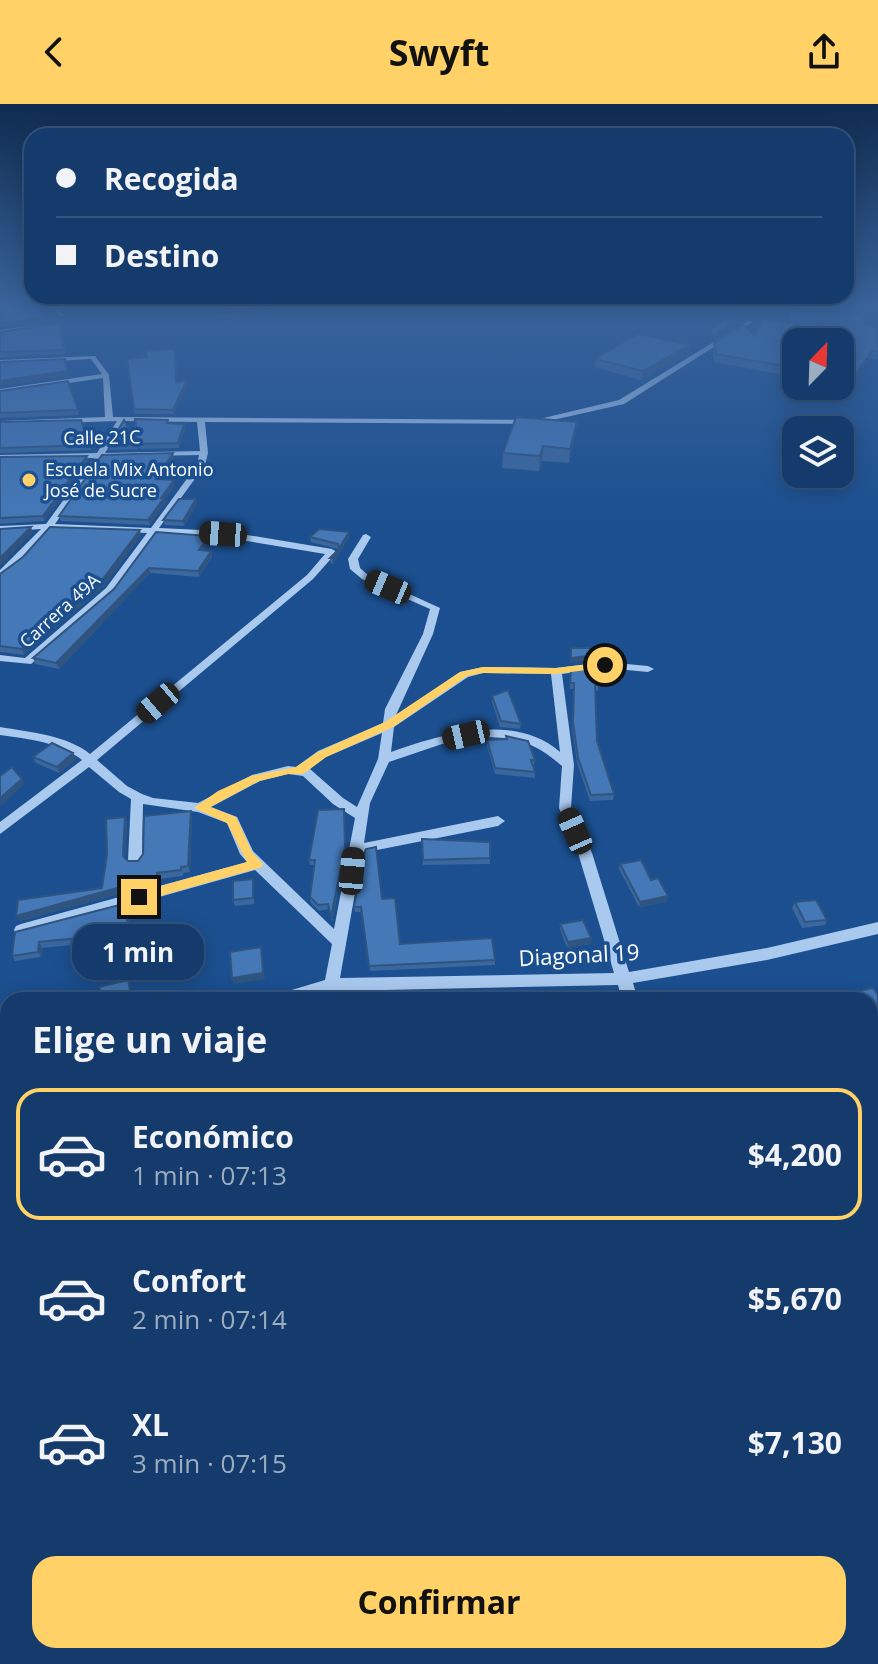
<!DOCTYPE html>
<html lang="es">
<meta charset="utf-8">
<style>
:root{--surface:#143b6b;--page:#1d4271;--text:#f1f3f6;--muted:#9dadc1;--line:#33557e;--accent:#ffd166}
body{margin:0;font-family:"Open Sans",sans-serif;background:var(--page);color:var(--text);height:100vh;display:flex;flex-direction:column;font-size:30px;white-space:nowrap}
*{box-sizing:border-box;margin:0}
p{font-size:26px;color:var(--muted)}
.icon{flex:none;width:44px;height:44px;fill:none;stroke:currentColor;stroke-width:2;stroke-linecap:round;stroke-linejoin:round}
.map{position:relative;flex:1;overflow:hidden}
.panel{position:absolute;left:0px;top:888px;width:878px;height:672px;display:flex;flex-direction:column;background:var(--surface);border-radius:24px 24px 0 0;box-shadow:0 4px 20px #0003,0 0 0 2px var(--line)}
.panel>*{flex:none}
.banner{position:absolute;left:24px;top:24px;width:830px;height:176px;border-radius:24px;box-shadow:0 4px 20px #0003,0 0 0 2px var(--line);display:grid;align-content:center;height:176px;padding:0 32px;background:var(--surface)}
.needle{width:52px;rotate:23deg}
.controls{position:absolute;left:782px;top:224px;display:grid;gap:16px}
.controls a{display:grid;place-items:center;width:72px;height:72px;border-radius:16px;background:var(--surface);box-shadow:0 4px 20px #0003,0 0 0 2px var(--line);font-size:40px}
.end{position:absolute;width:36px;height:36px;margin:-18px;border:10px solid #ffd166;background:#111;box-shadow:0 0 0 4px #111}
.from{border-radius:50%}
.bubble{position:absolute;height:56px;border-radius:24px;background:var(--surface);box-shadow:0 4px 20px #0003,0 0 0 2px var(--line);font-size:26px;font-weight:700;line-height:56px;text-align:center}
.car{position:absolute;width:24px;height:48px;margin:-24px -12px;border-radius:10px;box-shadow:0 0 6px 2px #0007;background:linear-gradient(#222 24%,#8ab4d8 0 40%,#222 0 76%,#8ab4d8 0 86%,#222 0)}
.banner b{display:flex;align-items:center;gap:28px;height:76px;font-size:30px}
.banner b+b{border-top:2px solid var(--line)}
.banner i{width:20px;height:20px;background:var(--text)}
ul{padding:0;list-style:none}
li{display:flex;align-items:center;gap:24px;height:132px;margin:0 16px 12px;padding:0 16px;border:4px solid transparent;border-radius:24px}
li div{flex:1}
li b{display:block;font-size:30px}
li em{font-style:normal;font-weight:700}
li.selected{border-color:var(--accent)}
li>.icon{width:72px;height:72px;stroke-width:1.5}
h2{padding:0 32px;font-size:36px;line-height:96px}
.button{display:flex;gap:16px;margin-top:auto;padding:16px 32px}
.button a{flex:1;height:92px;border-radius:24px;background:var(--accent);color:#111;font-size:32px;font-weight:700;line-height:92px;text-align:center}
header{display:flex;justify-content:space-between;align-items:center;height:104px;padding:0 32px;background:var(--accent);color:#111;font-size:36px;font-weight:700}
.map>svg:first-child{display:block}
</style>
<header><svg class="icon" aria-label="back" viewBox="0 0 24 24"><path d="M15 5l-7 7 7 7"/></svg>Swyft<svg class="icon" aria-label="share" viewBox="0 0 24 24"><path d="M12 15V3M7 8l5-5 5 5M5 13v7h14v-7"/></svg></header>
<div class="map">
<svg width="878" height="1560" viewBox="0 0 878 1560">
<rect width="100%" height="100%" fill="#1b4f8f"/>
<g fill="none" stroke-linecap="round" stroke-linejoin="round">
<path fill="#a9c9ee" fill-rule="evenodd" d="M0 203H11L0 206Z
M50 203H56L65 211 60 212Z
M748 217 753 218 624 300 535 320 205 318 208 349 205 361 159 424 223 427 332 445 337 448 313 475 97 656 127 682 142 690 153 694 198 699 252 671 288 662 296 663 318 647 383 619 385 605 423 530 430 505 362 475 350 465 348 455 363 431 366 430 371 433 358 455 360 464 368 471 440 504 433 530 396 611 460 568 483 563 556 564 605 558 648 562 654 565 648 568 605 564 562 570 574 661 571 704 592 749 629 868 767 844 878 818V830L767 856 633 879 638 896H622L618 881 338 887 337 896H321L322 890 302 896H273L275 891 325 876 332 840 255 766 21 832 16 830 14 826 16 822 21 820 247 758 240 750 227 719 198 708 143 700 142 756 140 760H130L128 756 131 695 119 688 89 663 0 730V718L82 656C60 638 28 635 0 631V623C29 628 67 631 90 650L307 471 325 450 223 433 156 430 114 488 31 560 0 557V551L25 554 106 484 147 429 51 425 23 456 0 474V466L41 425 0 428V422L46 420 94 354 0 355V351L97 349 117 317 0 321V317L105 313 103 274 0 289V285L102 270 91 255 0 260V256L95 252 109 271 113 313 535 316 619 296ZM124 317 197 318 200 347 105 349ZM199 351 197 361 151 424 55 420 102 353ZM483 569 551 570 560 648C514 608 442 630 391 648L394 623 468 573ZM382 629 378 655 357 703 343 694 310 665 326 653ZM480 633C517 633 534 638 562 662L559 704 578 749 614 869 340 874 362 749 498 722 505 717 498 712 364 739 370 699 389 658 442 640ZM288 670 303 672 333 700 355 714 334 825 253 747 237 713 211 703 260 677Z
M62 218 60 221 0 230V226Z
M8 970V985L0 987V973Z
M0 1302 8 1305V1327L0 1324Z
M870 1551 873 1560H849L846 1552Z
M614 1552H651L654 1560H617Z"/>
</g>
<path fill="#3a679d" d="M797 203H832V210L865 221 877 223 878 248 876 255H869L850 283 840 281V238H796V273L714 258 713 247 714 239 755 232 787 218 789 205H797Z
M60 219 65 250 0 253V228Z
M176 249 177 278 187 276 188 281 174 310H135L134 305Z
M689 250 641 276 594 263 595 255Z
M68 277 79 311 0 314V287Z
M81 316 91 346 0 349V318Z
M577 318 575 333 569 359 542 357 539 367 502 364 503 349Z
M169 319 184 320 185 325 179 344 140 345 138 340Z
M137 340 138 345 110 346 109 341Z
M87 352 88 357 44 417 0 420V353Z
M174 354 161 375 175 381 165 395 166 399 150 421 61 417 59 412Z
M197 401 184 422 165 421 163 416Z
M156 428 210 437 203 447H211L212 453 199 473 150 469 59 565 35 560 33 554 114 485Z
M141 432 104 482 24 551 0 548V470Z
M310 433H349L333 460 331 459 330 454 338 445 311 438Z
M571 566 598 581V587H596L597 637 614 690 613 696 590 697 577 659 572 624 574 585H570Z
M492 592 521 620 520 625 500 623 492 598Z
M506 632 535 656 534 662H533L535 668V674L495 670 487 642V636L506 635Z
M73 649 76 655 59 669 36 659 33 653Z
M191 707 192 713 190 768 183 769V772L159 775V779L154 780 130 782V787L20 817 16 812 102 784 125 713 127 719 125 754 128 757H138Z
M422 735 490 738V760L423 761Z
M345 749 332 819 329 805 319 807 311 799 310 793 314 761H310L309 756Z
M620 760 651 776 668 792 666 798 639 803 619 765Z
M253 775 254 800 235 802 233 796Z
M382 795 400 840 495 856V861L370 867 362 808H355L354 803Z
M795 798 827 816 825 821 802 824 792 804Z
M130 804V827L103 831 102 838 42 844 41 853 15 857 12 852 15 828Z
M560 820 591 834 590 840 567 844 560 825Z
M878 891V911L870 913V896L829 893Z
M8 1091V1123H1L0 1121V1111Z
M768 1552H818L819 1560H770Z"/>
<path fill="#305480" d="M264 203H280L221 220 220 216Z
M54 212 55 216 0 224V219Z
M734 217 733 221 711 236 712 232Z
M690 241 689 250 641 276 643 267Z
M872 247 869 255 850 283 853 274Z
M67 259 69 272 0 282V277Z
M187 276 188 281 174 310 173 306Z
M577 318 575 333 569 359 570 345Z
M184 320 185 325 179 344 178 339Z
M543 342 542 357 539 367 540 352Z
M173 349 174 354 158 380 156 375Z
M87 352 88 357 44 417 43 412Z
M174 376 175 381 165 395 166 399 150 421 148 416 161 394Z
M196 395 197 401 184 422 183 417Z
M31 423 33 429 0 462V454Z
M140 426 141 432 104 482 24 551 22 545Z
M349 428V433L333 460V454Z
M209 432 210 437 200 452 199 446Z
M211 447 212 453 199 473 198 467Z
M149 464 150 469 59 565 56 559Z
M594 551 593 556 570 559 571 554Z
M73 649 76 655 59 669 57 663Z
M22 675 25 680 0 702V694Z
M191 707 192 713 190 768 188 762Z
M345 711V749L332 819 331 813Z
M125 713 127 719 125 757 123 752Z
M157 769 159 775V779L154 780 152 775Z
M128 777 130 787 20 817 16 812Z
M668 792 666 798 639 803 640 798Z
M127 799 130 804V827L103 831 102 838 99 832 100 826Z
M591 834 590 840 567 844 568 838Z
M39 838 42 844 41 853 38 848Z
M261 843 265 875 234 880 232 874Z"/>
<path fill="#4478b7" stroke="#305480" stroke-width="2" d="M6 203H46L54 212 0 219V204Z
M228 203H264L220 216 217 209Z
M798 203H832V210L864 213 865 221 877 223 878 247H872L853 274 840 272V238H796V264L716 250 714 239 743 221 755 232 762 216 789 219V205L798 206Z
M722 214 734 217 712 232 711 225 721 219Z
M60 219 64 246 0 248V228Z
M638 230 690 241 643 267 595 255Z
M175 245 176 278 187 276 173 306 134 305 127 255 147 253 146 247Z
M65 255 67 267 0 277V258Z
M68 277 78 306 0 309V287Z
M516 313 577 318 570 345 543 342 540 352 503 349Z
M135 315 168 316 167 319 184 320 178 339 138 340Z
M81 316 89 341 0 344V318Z
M124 316 137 340 109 341Z
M173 349 156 375 174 376 161 394H164L148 416 59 412 102 351Z
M87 352 43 412 0 414V353Z
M179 395H196L183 417 163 416Z
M31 423 0 454V425Z
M50 423 140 426 102 476 22 545 0 542V470L23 453Z
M319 425 349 428 333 454H330L339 445 338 440 310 433Z
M156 428 209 432 199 446 211 447 198 467 149 464 56 559 33 554 114 485Z
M571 544H592L594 551 571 554Z
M595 563 598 581H595L597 637 614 690 591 691 578 654 573 618 574 579H570L571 566Z
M508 586 521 620 501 617 492 592Z
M506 632 528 637 535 656H531L535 668 495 664 487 636 507 635Z
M52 639 73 649 57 663 33 653Z
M12 663 22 675 0 694V672Z
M344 705 345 743 331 813 328 800 318 801 310 793 315 756H309L318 706Z
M191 707 188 762 181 763V766L157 769V773L152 775 128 777V781L16 812 18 796 102 784 107 750 106 715 125 713 123 752 128 757H138L143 750 144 712Z
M422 735 490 738V754L423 756Z
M376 743 382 795 395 794 400 840 492 834 495 856 369 862 361 803H354L363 753 366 745Z
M641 756 651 776 658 774 668 792 640 798 620 760Z
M253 775V794L233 796V777Z
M816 796 827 816 805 818 795 798Z
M127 799V821L100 826 99 832 39 838 38 848 12 852 15 828Z
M583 816 591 834 568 838 560 820Z
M261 843 263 869 232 874 230 848Z
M128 876 132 896H58L100 886 99 883Z
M873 884 878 891V906L870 908V896H791L827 890 829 893Z
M870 1014 876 1025H870Z
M8 1091V1119L0 1118V1111Z
M0 1195 8 1196V1263L0 1262Z
M772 1552H818L819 1560H774Z"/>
<linearGradient id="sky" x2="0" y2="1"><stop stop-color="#0f2b4f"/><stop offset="0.48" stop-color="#39639b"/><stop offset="1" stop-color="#39639b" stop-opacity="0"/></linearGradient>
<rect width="878" height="421" fill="url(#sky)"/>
<path fill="#ffd166" d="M605 558 609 559V563L556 570 483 569 467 572 393 623 326 653 303 670H288L259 677 210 703 236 713 252 748 263 760 262 763 139 798 132 793 139 788 247 758 227 719 194 704 218 687 251 672 296 663 318 648 385 618 460 568 483 563 556 564Z"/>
<circle fill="#ffd166" stroke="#1b4f8f" stroke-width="3" cx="29" cy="376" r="8"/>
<g text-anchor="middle" stroke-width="7" stroke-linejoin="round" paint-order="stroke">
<g font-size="18" fill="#fff" stroke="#1b4f8f">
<text transform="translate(102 334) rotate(-1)" y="6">Calle 21C</text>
<text transform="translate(60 507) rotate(-42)" y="6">Carrera 49A</text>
</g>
<g font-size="18" fill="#fff" stroke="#1b4f8f" text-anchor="start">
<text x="45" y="372">Escuela Mix Antonio<tspan x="45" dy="21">José de Sucre</tspan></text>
</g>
<g font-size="22" fill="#fff" stroke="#1b4f8f">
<text transform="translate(579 851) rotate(-3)" y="8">Diagonal 19</text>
</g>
</g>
</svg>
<div class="controls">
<a><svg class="needle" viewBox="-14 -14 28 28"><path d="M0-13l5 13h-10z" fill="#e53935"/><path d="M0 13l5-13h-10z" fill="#9dadc1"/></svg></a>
<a><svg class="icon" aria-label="layers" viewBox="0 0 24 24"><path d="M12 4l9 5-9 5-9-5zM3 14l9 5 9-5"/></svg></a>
</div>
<i class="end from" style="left:605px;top:561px"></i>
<i class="end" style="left:139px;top:793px"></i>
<div class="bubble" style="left:72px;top:820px;width:132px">1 min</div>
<i class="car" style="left:223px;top:430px;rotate:274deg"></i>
<i class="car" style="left:388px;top:483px;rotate:293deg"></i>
<i class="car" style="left:158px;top:599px;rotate:230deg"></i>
<i class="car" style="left:466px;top:631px;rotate:257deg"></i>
<i class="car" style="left:575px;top:727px;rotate:336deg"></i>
<i class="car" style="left:352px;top:767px;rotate:5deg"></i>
<div class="banner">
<b><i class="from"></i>Recogida</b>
<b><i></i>Destino</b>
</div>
<section class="panel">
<h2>Elige un viaje</h2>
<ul>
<li class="selected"><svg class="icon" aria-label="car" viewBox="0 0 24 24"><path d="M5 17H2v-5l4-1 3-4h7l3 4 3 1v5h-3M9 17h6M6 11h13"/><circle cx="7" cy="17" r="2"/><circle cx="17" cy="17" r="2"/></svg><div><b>Económico</b><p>1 min · 07:13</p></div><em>$4,200</em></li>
<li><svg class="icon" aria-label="car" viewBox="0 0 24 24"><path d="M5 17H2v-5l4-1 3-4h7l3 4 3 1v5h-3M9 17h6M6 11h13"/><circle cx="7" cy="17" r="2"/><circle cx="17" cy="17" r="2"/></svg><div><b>Confort</b><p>2 min · 07:14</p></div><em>$5,670</em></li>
<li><svg class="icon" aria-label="car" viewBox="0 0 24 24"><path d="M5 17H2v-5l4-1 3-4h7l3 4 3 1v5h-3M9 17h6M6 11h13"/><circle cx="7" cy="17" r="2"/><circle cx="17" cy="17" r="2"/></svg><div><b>XL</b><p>3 min · 07:15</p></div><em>$7,130</em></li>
</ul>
<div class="button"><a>Confirmar</a></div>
</section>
</div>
